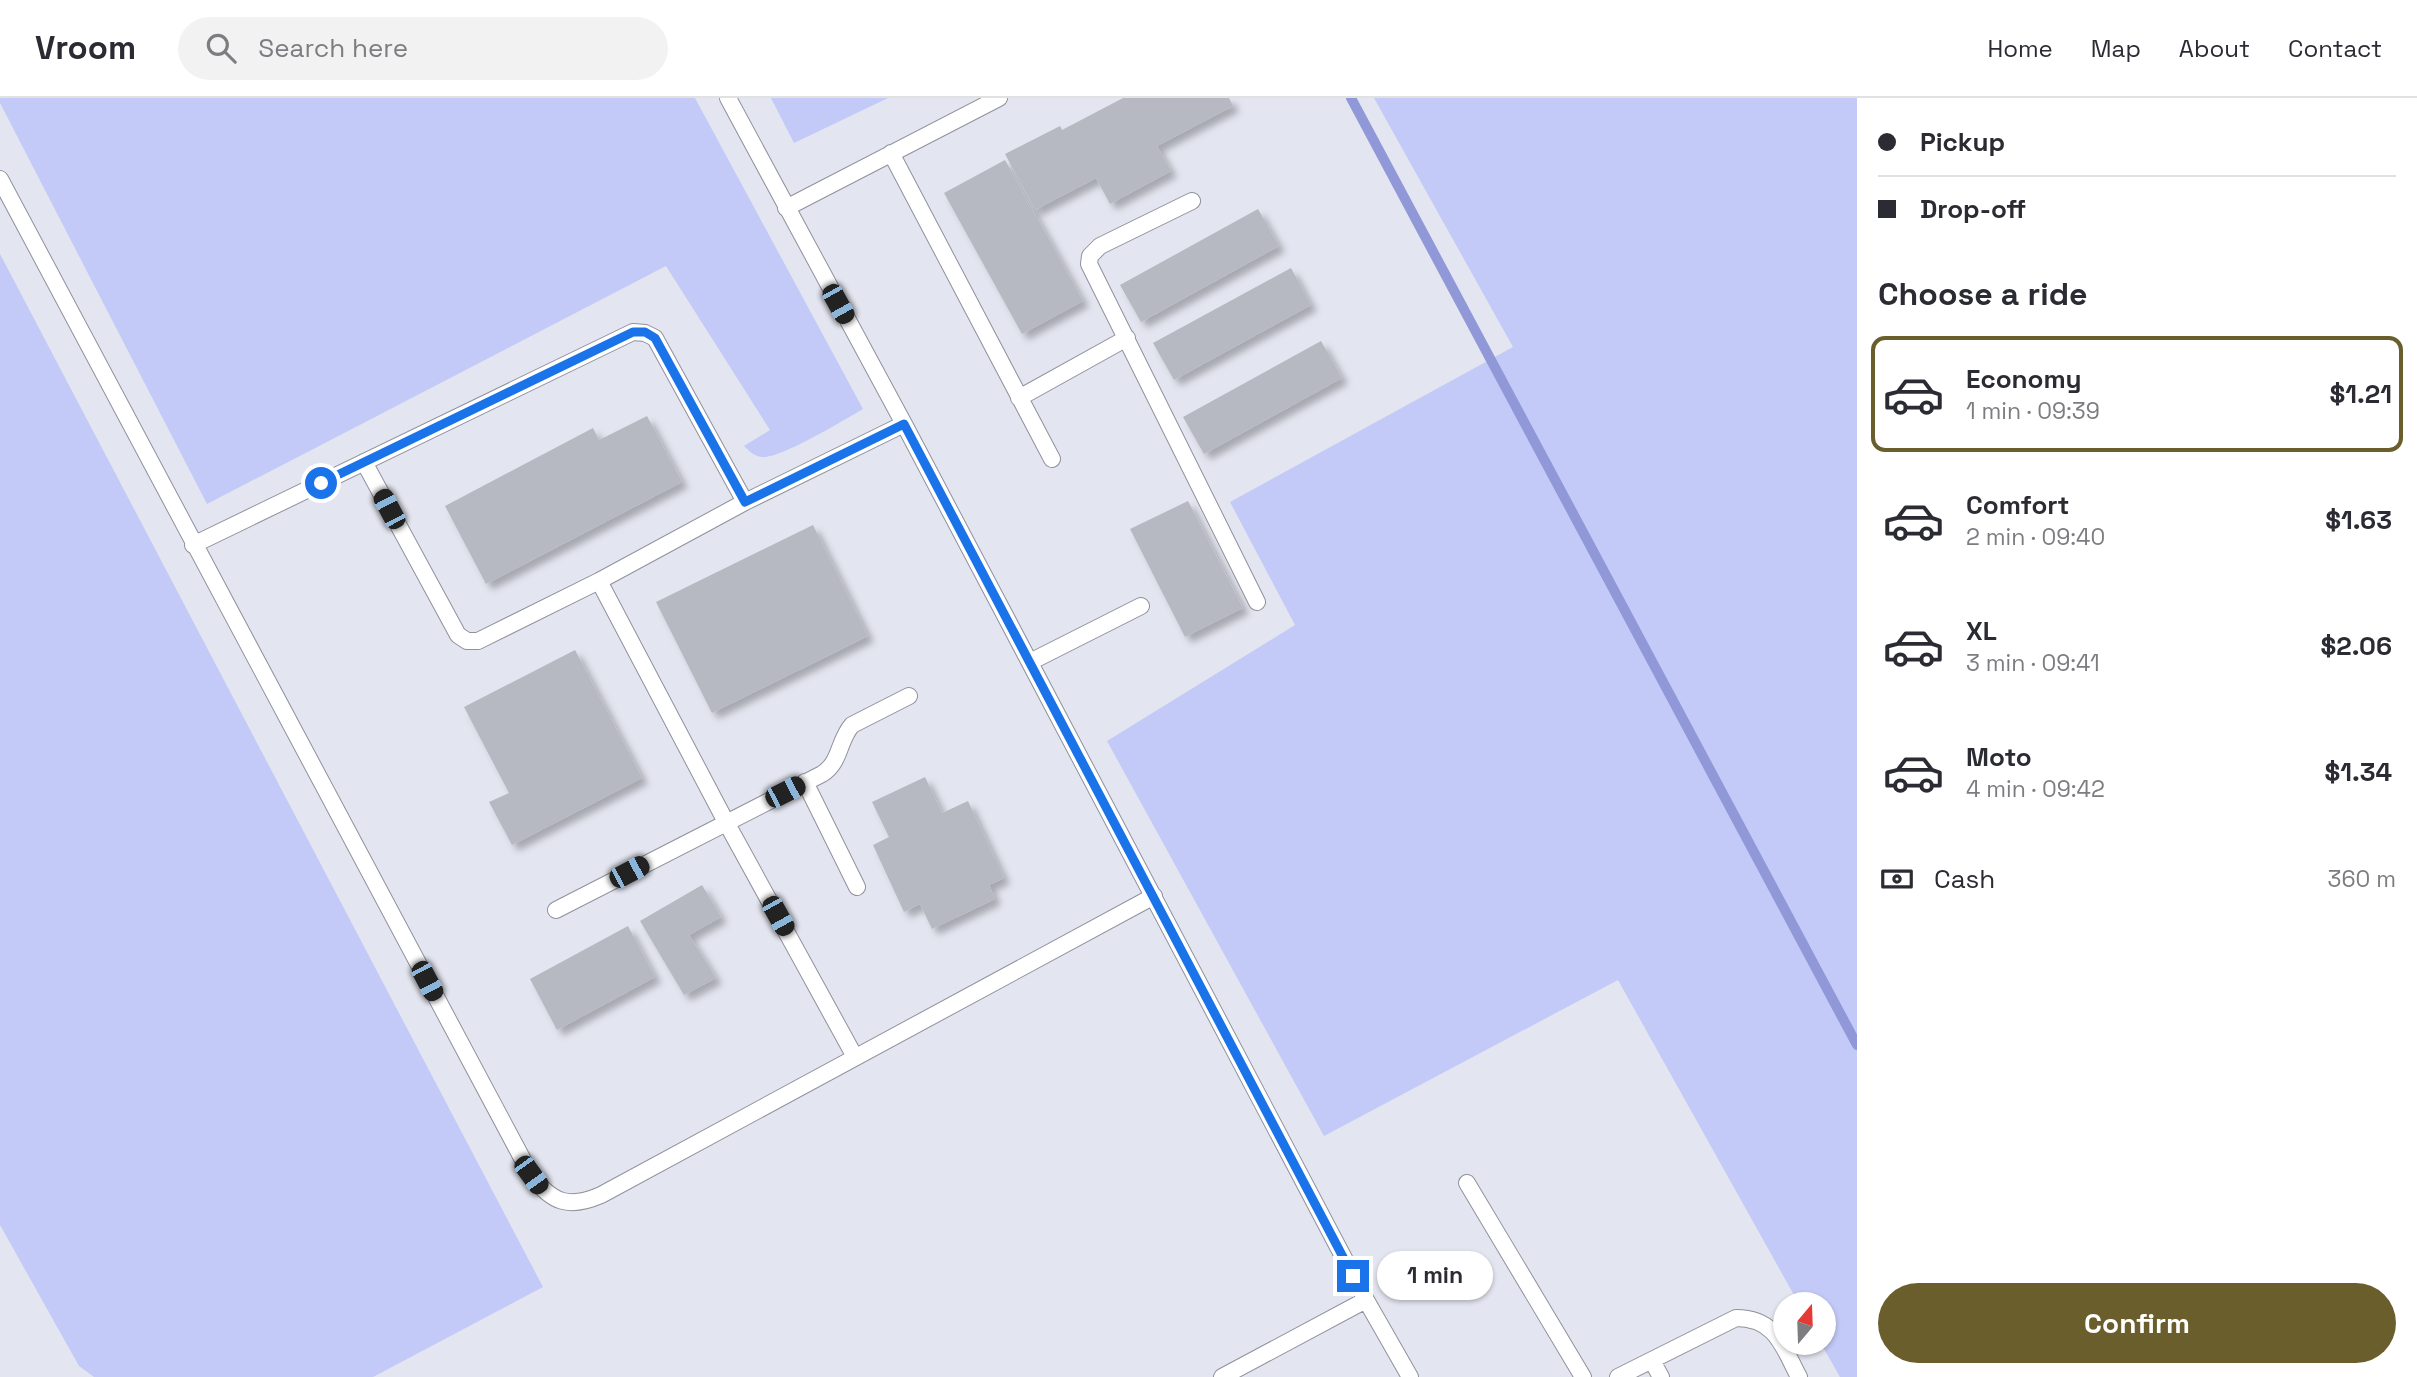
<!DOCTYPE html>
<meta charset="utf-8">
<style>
:root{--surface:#fff;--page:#f2f2f3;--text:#2b2b33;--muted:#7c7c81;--line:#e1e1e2;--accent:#6a5f2c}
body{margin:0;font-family:"Space Grotesk",sans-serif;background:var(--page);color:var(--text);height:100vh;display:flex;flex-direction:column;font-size:26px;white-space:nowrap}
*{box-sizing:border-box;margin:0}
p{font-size:23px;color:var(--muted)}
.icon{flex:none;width:38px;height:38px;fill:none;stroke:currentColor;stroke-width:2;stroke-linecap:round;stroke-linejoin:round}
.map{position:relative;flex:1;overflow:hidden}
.sheet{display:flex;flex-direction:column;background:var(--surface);width:560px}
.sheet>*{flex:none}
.hud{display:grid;align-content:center;height:154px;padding:0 21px;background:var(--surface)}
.needle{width:46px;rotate:19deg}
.fabs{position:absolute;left:1773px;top:1194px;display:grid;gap:14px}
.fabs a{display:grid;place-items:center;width:63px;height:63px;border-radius:50%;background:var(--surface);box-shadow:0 2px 5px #0004;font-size:35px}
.end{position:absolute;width:32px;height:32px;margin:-16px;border:9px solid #1a73e8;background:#fff;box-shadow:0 0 0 4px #fff}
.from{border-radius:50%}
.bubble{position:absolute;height:49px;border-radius:24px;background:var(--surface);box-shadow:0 2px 5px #0004;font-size:23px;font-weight:700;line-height:49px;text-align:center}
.car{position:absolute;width:21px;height:42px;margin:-21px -10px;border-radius:9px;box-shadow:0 0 5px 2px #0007;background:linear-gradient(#222 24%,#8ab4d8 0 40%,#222 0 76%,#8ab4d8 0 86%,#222 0)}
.hud b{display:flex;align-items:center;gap:24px;height:66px;font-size:26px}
.hud b+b{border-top:2px solid var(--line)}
.hud i{width:18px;height:18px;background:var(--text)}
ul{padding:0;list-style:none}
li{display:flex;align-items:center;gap:21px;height:116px;margin:0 14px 10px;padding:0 7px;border:4px solid transparent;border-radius:14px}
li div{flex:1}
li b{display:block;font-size:26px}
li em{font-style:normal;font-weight:700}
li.current{border-color:var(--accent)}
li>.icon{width:63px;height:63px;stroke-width:1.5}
h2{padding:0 21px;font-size:32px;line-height:84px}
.pay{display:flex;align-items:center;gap:18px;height:77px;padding:0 21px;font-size:26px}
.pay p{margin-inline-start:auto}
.primary-button{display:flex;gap:14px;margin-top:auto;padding:14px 21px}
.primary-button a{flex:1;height:80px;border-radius:42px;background:var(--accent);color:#fff;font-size:28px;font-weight:700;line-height:80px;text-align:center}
header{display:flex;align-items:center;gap:42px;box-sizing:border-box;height:98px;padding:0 35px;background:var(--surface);border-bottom:2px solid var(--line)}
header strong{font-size:33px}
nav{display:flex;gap:38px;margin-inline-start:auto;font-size:24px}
.search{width:490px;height:63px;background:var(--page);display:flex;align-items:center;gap:18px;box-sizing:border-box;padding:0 24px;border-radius:38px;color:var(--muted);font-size:26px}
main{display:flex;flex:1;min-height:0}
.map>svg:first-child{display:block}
</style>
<header>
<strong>Vroom</strong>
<div class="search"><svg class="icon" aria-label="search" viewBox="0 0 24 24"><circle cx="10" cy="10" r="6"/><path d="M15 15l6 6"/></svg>Search here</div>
<nav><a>Home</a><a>Map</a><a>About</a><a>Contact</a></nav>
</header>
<main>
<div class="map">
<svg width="1857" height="1279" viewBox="0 0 1857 1279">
<defs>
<filter id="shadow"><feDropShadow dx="6" dy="6" stdDeviation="3.5" flood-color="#0004"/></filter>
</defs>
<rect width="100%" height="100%" fill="#e3e5f0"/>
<path fill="#c3caf7" d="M0 0H695L863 311C844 322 782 360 763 359 755 359 749 353 744 348L770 332 666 168 207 406 0 5Z
M771 0H888L794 45Z
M1374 0H1857V1279H1840L1820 1244H1824V1206H1799L1618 882 1324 1038 1107 643 1295 527 1230 404 1513 249Z
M0 156 543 1189 373 1279H94L79 1268 0 1127Z"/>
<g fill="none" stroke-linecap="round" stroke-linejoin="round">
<path stroke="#9098d8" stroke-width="10" d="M1351 0 1857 947"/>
</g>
<path fill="#b6b8c2" filter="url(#shadow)" d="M1123 0H1229L1233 8 1157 48 1171 73 1110 106 1096 80 1035 112 1005 56 1060 28 1062 32Z
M1005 62 1083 203 1022 236 944 95Z
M1258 111 1279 148 1141 224 1120 187Z
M1291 170 1311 207 1174 282 1153 245Z
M1321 243 1342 280 1204 356 1183 319Z
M647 318 682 384 486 486 445 408 593 330 599 342Z
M1188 403 1243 510 1185 539 1130 431Z
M813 427 868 538 712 615 656 504Z
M575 552 642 680 512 747 489 704 509 695 464 609Z
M925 679 942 715 968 703 1004 780 989 787 995 801 932 831 920 806 904 814 873 747 889 739 872 704Z
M702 787 721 819 689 837 716 880 684 897 640 823Z
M628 828 655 879 557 932 530 881Z"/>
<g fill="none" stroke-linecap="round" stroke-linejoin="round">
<g stroke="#8f919b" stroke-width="18">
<path id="lane" d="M728 0 904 326 1366 1202 1410 1279
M891 55 1052 361
M0 81 531 1077C552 1105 569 1111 601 1097L1154 798
M1192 103 1100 148 1090 158 1089 166 1257 504
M786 110 999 0
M1019 300 1127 240
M364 364 458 537 467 543H478L599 483 745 404 904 326
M193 447 633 234 645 235 655 240 745 404
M599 483 726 724 855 959
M1030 564 1141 508
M805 684 857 789
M556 812 822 676C841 664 838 643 852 627L909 598
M1467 1085 1583 1279
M1652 1263 1661 1279
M1222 1279 1366 1202
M1618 1279 1736 1220C1776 1220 1783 1249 1799 1279"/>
</g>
<use href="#lane" stroke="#fff" stroke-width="16"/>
</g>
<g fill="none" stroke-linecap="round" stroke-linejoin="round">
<path stroke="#1a73e8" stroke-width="9" d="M321 385 633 234H645L655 240 745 404 904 326 1353 1178"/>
</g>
</svg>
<div class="fabs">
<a><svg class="needle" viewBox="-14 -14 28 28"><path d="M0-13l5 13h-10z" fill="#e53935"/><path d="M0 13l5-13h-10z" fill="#7c7c81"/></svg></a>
</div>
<i class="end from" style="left:321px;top:385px"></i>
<i class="end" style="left:1353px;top:1178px"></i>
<div class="bubble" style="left:1377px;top:1153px;width:116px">1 min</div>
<i class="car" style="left:838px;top:206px;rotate:151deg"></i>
<i class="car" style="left:389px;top:411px;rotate:332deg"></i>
<i class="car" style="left:785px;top:694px;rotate:63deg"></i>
<i class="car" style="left:629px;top:774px;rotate:62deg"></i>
<i class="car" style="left:778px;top:818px;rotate:151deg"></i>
<i class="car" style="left:427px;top:883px;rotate:152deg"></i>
<i class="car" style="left:531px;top:1077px;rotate:144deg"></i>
</div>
<section class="sheet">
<div class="hud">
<b><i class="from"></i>Pickup</b>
<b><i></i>Drop-off</b>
</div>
<h2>Choose a ride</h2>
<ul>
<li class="current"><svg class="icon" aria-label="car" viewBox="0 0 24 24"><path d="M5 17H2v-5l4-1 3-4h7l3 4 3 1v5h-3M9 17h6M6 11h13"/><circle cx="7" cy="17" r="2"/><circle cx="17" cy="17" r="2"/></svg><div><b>Economy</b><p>1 min · 09:39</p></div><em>$1.21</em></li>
<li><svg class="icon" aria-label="car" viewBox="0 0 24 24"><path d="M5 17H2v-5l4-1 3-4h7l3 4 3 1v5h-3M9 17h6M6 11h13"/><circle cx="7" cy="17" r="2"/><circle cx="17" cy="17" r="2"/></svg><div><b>Comfort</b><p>2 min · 09:40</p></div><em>$1.63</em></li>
<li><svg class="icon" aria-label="car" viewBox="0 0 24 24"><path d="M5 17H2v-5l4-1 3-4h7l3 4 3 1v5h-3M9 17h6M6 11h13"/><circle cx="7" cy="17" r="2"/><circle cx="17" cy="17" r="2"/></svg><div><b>XL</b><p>3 min · 09:41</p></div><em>$2.06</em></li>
<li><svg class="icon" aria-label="car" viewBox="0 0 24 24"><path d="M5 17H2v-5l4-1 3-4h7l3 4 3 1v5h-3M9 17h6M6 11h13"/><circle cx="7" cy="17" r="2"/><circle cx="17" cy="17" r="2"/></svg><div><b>Moto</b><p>4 min · 09:42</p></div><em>$1.34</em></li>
</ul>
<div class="pay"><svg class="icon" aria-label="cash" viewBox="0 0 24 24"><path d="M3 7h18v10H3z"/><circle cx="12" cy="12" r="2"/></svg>Cash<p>360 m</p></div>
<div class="primary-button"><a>Confirm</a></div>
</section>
</main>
